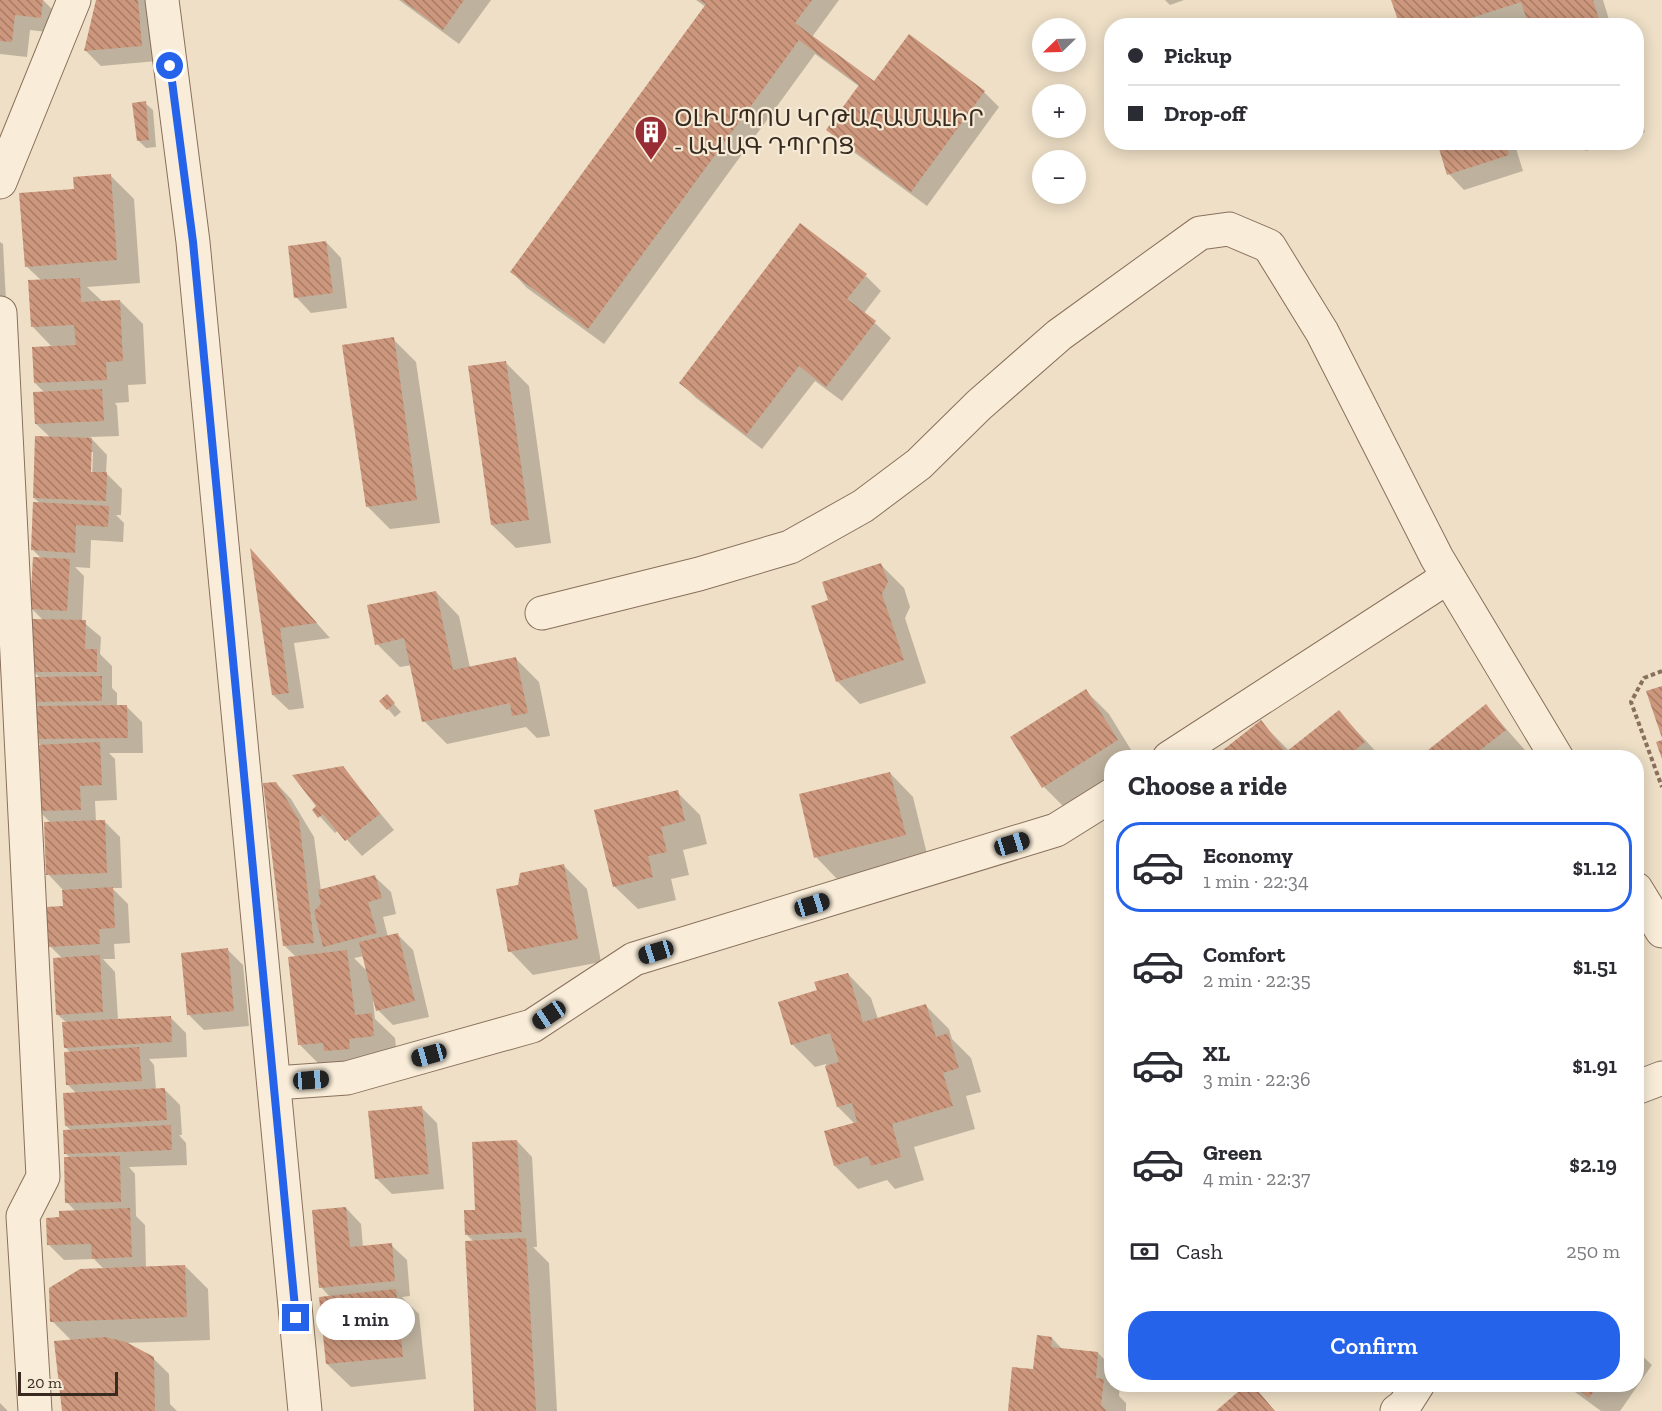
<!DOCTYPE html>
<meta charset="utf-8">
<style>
:root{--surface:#fff;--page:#f7f7f7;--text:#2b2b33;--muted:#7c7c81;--line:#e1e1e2;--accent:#2563eb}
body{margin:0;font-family:"Zilla Slab","Noto Sans Armenian",serif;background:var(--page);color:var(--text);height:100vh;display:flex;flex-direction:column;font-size:22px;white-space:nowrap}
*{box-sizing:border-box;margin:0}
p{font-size:20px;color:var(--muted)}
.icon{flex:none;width:33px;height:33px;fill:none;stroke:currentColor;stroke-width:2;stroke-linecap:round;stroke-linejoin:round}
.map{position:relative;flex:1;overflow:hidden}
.details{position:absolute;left:1104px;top:750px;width:540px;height:642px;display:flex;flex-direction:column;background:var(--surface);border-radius:24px;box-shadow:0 3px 15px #0003}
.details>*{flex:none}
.guide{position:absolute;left:1104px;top:18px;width:540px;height:132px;border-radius:24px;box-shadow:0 3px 15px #0003;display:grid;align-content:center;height:132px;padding:0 24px;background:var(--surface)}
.needle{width:39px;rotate:247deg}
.tools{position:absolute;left:1032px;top:18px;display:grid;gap:12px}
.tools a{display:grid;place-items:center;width:54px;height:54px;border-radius:50%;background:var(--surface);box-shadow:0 3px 15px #0003;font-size:30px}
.scale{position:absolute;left:18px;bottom:15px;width:100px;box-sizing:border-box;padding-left:6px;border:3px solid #392a1f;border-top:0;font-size:16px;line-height:21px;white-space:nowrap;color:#392a1f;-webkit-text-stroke:4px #f5ead5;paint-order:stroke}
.end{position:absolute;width:27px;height:27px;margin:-14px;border:8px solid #2563eb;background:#fff;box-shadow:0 0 0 3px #fff}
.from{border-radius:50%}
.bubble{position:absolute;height:42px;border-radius:21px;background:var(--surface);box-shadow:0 3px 15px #0003;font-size:20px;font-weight:600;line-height:42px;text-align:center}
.car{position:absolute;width:18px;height:36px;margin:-18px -9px;border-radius:8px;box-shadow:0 0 4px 2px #0007;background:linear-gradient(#222 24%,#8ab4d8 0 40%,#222 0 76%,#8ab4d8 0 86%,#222 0)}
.guide b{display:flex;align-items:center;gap:21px;height:57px;font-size:22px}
.guide b+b{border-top:2px solid var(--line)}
.guide i{width:15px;height:15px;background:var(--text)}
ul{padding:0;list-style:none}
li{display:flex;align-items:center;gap:18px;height:90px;margin:0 12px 9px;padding:0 12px;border:3px solid transparent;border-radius:24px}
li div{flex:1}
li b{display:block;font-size:22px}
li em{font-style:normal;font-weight:600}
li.current{border-color:var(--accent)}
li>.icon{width:54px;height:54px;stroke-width:1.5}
h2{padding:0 24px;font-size:27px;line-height:72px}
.pay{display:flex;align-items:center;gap:15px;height:66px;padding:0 24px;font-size:22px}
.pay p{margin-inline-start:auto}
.cta{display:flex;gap:12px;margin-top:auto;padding:12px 24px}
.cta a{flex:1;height:69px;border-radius:24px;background:var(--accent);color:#fff;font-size:24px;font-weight:600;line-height:69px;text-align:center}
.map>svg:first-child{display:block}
</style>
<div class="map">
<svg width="1662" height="1411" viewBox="0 0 1662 1411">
<defs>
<pattern id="building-back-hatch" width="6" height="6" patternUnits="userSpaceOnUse" patternTransform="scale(1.5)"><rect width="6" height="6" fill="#cc977c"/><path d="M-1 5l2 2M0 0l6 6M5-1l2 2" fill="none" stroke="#a77b65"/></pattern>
</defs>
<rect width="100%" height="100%" fill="#eedfc6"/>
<path fill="#0003" fill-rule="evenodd" d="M0 0H43L58 15 56 33 30 30 27 57 0 54Z
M98 0H149L157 61 101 66 86 51Z
M399 0H491L459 44Z
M696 0H839L812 37 874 83 984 92 999 107 927 206 844 145 828 130 860 87 815 54 604 344 527 288 512 272 706 7Z
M1165 0H1184L1170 5Z
M1393 0H1603L1611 26H1530L1529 20 1512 26H1401Z
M145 103 153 110 156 147 146 148 138 140Z
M1636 105 1645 132 1636 135Z
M1439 142H1514L1523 171 1464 190 1449 174Z
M1577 142H1613L1586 151Z
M111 176 134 199 140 283 87 287 103 302 120 301 143 324 146 384 128 385 129 402 115 403 117 406 119 436 90 437 107 455 106 473 122 489 121 515H116L124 523 123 542 91 540 90 568 75 567 84 576 82 621 101 637 100 654 112 666V688L117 693V707H127L142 722 143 753H109L115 759 117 800 95 801 96 821H104L120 837 122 888H112L128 904 130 943 114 944 115 959H103L115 972 118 1020 170 1017 186 1033 187 1057 149 1059 154 1065 156 1090 164 1089 180 1105 182 1135H179L186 1143 187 1165 129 1167 135 1174 136 1216 145 1225 146 1268 185 1266 208 1289 210 1340 123 1343 153 1358 169 1374 170 1404 177 1411H63L56 1342 72 1341 52 1321 104 1269 94 1259 64 1260 48 1244 61 1219 76 1212 67 1202 71 1158 66 1154 72 1131 66 1126 77 1094 67 1084 71 1053 65 1047 67 1023 58 1015 62 958 50 946 64 907 63 890 48 874 51 823 39 811 42 746 34 739 39 707 34 702 40 678 33 671 44 621 31 608 42 559 33 550 41 504 34 498 51 438 36 424 45 393 35 383 53 348 32 326 42 281 26 266 76 190ZM90 452H93L92 479H89Z
M0 242 3 244 6 301H0Z
M326 242 341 258 347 308 311 313 296 297Z
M866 276 881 291 864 313 891 338 842 401 815 381 762 449 696 398 681 383Z
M393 339 416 362 440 523 390 529 367 506Z
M506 363 529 386 551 543 516 548 492 525Z
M253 552 330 638 294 643 304 708 289 710 273 695Z
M881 565 904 588 910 607 905 618 926 683 860 704 837 681 830 601Z
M436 592 459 616 470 668 516 659 539 682 550 736 537 738 526 727 447 744 424 721 412 665 400 667 377 644Z
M1086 691 1109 714 1136 758H1112V782L1067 810 1044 787 1012 737Z
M387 696 401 712 395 717 381 701Z
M1486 706 1532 758H1420Z
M1339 712 1382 758H1222L1261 722 1290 752Z
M343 768 394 830 362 856 338 830 335 833 314 810Z
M890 773 913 797 928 858 839 881 816 857Z
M276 783 291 799 314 837 321 891 375 877 391 892 396 914 383 917 388 937 397 934 413 950 429 1017 393 1025 378 1010 373 1001 375 1019 395 1038 397 1058 323 1068 300 1045 296 957 284 945ZM364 956 368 972 354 958Z
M677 792 700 815 707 844 683 850 689 875 671 879 676 900 638 909 614 886Z
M564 866 587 889 601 962 533 975 510 951 520 886Z
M228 950 243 965 249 1026 204 1030 188 1014Z
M848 974 871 998 878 1019 926 1006 949 1029 952 1039 971 1058 981 1092 966 1096 975 1129 914 1147 924 1180 895 1189 887 1180 858 1189 835 1166 855 1124 838 1107 826 1064 815 1067 792 1044 818 991Z
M422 1108 437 1123 444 1189 392 1194 376 1178Z
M517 1141 532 1157 537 1247H533L549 1263 557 1411H476L474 1242 466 1234Z
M346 1208 361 1224 363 1247 391 1245 407 1260 410 1296 402 1297 419 1314 426 1379 351 1387 327 1364 330 1297 321 1287Z
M1052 1338 1063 1350 1098 1353 1112 1367V1384H1120L1119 1396 1126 1403V1411H1009Z
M1636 1350 1652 1365 1620 1411H1601L1564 1384H1636Z
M0 1403 7 1410V1411H0Z"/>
<path fill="url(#building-back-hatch)" d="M0 0H43L41 18 15 15 12 42 0 41Z
M96 0H138L142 46 84 51Z
M402 0H464L443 30Z
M699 0H812L795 23 874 81 909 34 985 91 911 192 826 130 859 85 799 40 588 329 510 272 706 4Z
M1391 0H1593L1601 26H1529L1521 2 1468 19 1470 26H1400Z
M146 101 149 140 137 141 132 103Z
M1437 142H1505L1509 155 1447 175Z
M111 174 117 260 25 267 19 193 74 189 73 177Z
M800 223 867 274 847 299 876 321 826 387 799 366 746 435 679 383Z
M326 241 333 293 294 298 288 246Z
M80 278 81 302 120 300 123 361 106 362 107 380 34 383 32 347 76 345 74 325 31 327 28 280Z
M394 337 417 500 366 507 342 345Z
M506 361 529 520 491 525 468 366Z
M102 389 104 421 35 424 33 392Z
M35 436 92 438 91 472H107L106 501 33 498Z
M33 502 109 506 108 527 76 525 75 553 31 550Z
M250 548 317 623 280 628 289 693 272 695Z
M33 557 70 559 67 611 30 609Z
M881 563 888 582 882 594 904 660 836 682 811 606 828 600 822 582Z
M436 591 453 670 516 657 528 713 512 716 510 703 422 722 404 638 375 645 367 605Z
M32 619 86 620 85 649H97V672H31Z
M102 676V701L32 702V677Z
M1662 686V738L1646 691Z
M1086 689 1118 740 1042 788 1010 737Z
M387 694 395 703 387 710 379 701Z
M1486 704 1506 730 1470 758H1418Z
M127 705 128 738 33 739V706Z
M1339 710 1365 742 1345 758H1220L1218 754 1261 720 1286 752Z
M1662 740V759L1656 742Z
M100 742 102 785 80 786 81 810 37 811 35 745Z
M343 766 380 814 345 841 323 814 318 818 312 810 316 806 292 775Z
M890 772 906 835 814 858 799 794Z
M276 782 299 820 314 943 283 946 263 783Z
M678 790 685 821 661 827 667 852 648 856 653 877 613 887 594 810Z
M105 820 107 873 46 875 44 822Z
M564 864 578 939 508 952 496 889 518 885 520 873Z
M375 875 382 898 368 902 377 933 323 947 314 911 321 904 318 890Z
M113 887 115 928 99 929 100 944 48 947 46 907 63 906 62 890Z
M398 933 415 1001 376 1011 359 942Z
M228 948 234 1011 187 1015 181 953Z
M347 950 355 1015 372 1013 374 1036 349 1039 350 1049 324 1051 323 1043 298 1045 288 957Z
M100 955 103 1012 56 1015 53 958Z
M848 973 863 1022 926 1004 936 1037 948 1033 959 1068 943 1073 953 1106 892 1124 901 1157 871 1166 868 1156 834 1166 824 1131 857 1122 852 1103 837 1107 825 1066 839 1062 830 1033 791 1045 778 1002 817 990 814 982Z
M171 1016 172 1042 64 1048 62 1022Z
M139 1047 142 1081 66 1085 64 1052Z
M165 1088 167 1120 65 1126 63 1093Z
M422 1106 429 1174 375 1179 368 1111Z
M171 1125 172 1150 64 1154 63 1130Z
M517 1140 522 1232 465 1235 464 1210H475L472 1142Z
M120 1156 121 1202 65 1203 64 1157Z
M346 1207 350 1247 392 1243 395 1281 319 1288 312 1210Z
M130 1208 132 1257 92 1259 91 1244 47 1245 46 1218 59 1217V1211Z
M526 1238 536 1411H474L465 1241Z
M185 1265 187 1317 50 1322 49 1288 80 1269Z
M396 1289 403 1357 326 1364 319 1297Z
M1037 1335 1052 1337 1051 1347 1098 1352 1096 1378 1104 1379 1101 1405 1107 1411H1008L1012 1367 1033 1369Z
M105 1337 126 1342 154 1357 155 1411H62L54 1341Z
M1247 1384H1252L1275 1411H1216Z
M1571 1384H1599L1589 1398Z"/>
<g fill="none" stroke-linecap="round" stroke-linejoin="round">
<g stroke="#89705c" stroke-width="35">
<path id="minor" d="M0 182 74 0
M0 313 43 1177 23 1216 35 1411
M542 613 699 574 790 547 863 506 919 464 979 405 1059 335 1200 233 1229 229 1269 246 1322 332 1437 558 1557 758
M1169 758 1448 577
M1636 889 1662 931
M275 1083 347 1078 532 1026 634 959 1056 830 1112 795
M1636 1088 1662 1078
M1397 1411 1404 1406 1418 1384"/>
</g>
<g stroke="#89705c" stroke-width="35">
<path id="tertiary" d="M162 0 193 242 305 1411"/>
</g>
<path stroke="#89705c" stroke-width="4" stroke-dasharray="4.5 3" stroke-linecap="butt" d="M1662 671 1644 678 1631 702 1662 787"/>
<use href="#minor" stroke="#f9edd9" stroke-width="33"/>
<use href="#tertiary" stroke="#f9edd9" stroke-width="33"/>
</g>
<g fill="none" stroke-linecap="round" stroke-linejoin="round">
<path stroke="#2563eb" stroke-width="8" d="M170 66 193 242 296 1318"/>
</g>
<defs>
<g id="building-pin" transform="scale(1.725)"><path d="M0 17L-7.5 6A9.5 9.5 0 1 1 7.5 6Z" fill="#982c35" stroke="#f5ead5"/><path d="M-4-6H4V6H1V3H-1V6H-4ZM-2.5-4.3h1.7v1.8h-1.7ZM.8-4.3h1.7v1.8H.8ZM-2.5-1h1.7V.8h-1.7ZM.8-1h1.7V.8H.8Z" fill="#fff"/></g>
</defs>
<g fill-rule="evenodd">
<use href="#building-pin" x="651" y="132"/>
</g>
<g text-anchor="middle" stroke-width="4.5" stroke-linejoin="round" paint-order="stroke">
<g font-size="24" fill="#392a1f" stroke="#f5ead5" text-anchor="start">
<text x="674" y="126">ՕԼԻՄՊՈՍ ԿՐԹԱՀԱՄԱԼԻՐ<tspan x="674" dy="28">- ԱՎԱԳ ԴՊՐՈՑ</tspan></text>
</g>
</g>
</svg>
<div class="tools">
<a><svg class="needle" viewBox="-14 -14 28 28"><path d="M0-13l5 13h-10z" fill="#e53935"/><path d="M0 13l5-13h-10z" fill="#7c7c81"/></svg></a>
<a>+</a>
<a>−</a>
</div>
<div class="scale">20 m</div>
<i class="end from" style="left:170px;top:66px"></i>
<i class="end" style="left:296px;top:1318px"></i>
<div class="bubble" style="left:316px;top:1298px;width:99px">1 min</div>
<i class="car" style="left:1012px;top:844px;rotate:73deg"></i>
<i class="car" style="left:812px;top:905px;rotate:73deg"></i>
<i class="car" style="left:656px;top:952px;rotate:253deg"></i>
<i class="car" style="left:549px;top:1015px;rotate:236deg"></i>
<i class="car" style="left:429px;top:1055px;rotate:254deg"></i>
<i class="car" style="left:311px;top:1080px;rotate:86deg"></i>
<div class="guide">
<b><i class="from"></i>Pickup</b>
<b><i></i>Drop-off</b>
</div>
<section class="details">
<h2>Choose a ride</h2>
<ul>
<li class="current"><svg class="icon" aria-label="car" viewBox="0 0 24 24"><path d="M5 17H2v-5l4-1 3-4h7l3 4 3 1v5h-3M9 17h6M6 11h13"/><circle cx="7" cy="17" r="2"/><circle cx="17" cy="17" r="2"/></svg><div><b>Economy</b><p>1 min · 22:34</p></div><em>$1.12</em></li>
<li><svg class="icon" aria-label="car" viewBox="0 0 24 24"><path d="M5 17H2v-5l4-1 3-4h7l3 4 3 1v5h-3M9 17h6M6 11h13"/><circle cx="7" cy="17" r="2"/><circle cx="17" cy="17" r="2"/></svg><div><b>Comfort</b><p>2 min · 22:35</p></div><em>$1.51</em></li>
<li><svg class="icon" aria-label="car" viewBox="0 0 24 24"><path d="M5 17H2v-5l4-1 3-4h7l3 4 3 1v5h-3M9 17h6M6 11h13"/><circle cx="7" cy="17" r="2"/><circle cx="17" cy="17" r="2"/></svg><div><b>XL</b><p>3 min · 22:36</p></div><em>$1.91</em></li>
<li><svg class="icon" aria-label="car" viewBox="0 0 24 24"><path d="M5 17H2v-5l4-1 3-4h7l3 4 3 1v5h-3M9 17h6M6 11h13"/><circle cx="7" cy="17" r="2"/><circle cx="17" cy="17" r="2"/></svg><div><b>Green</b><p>4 min · 22:37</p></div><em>$2.19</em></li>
</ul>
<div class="pay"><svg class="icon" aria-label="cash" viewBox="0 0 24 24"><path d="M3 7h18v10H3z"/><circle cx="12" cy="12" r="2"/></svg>Cash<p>250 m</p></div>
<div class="cta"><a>Confirm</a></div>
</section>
</div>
